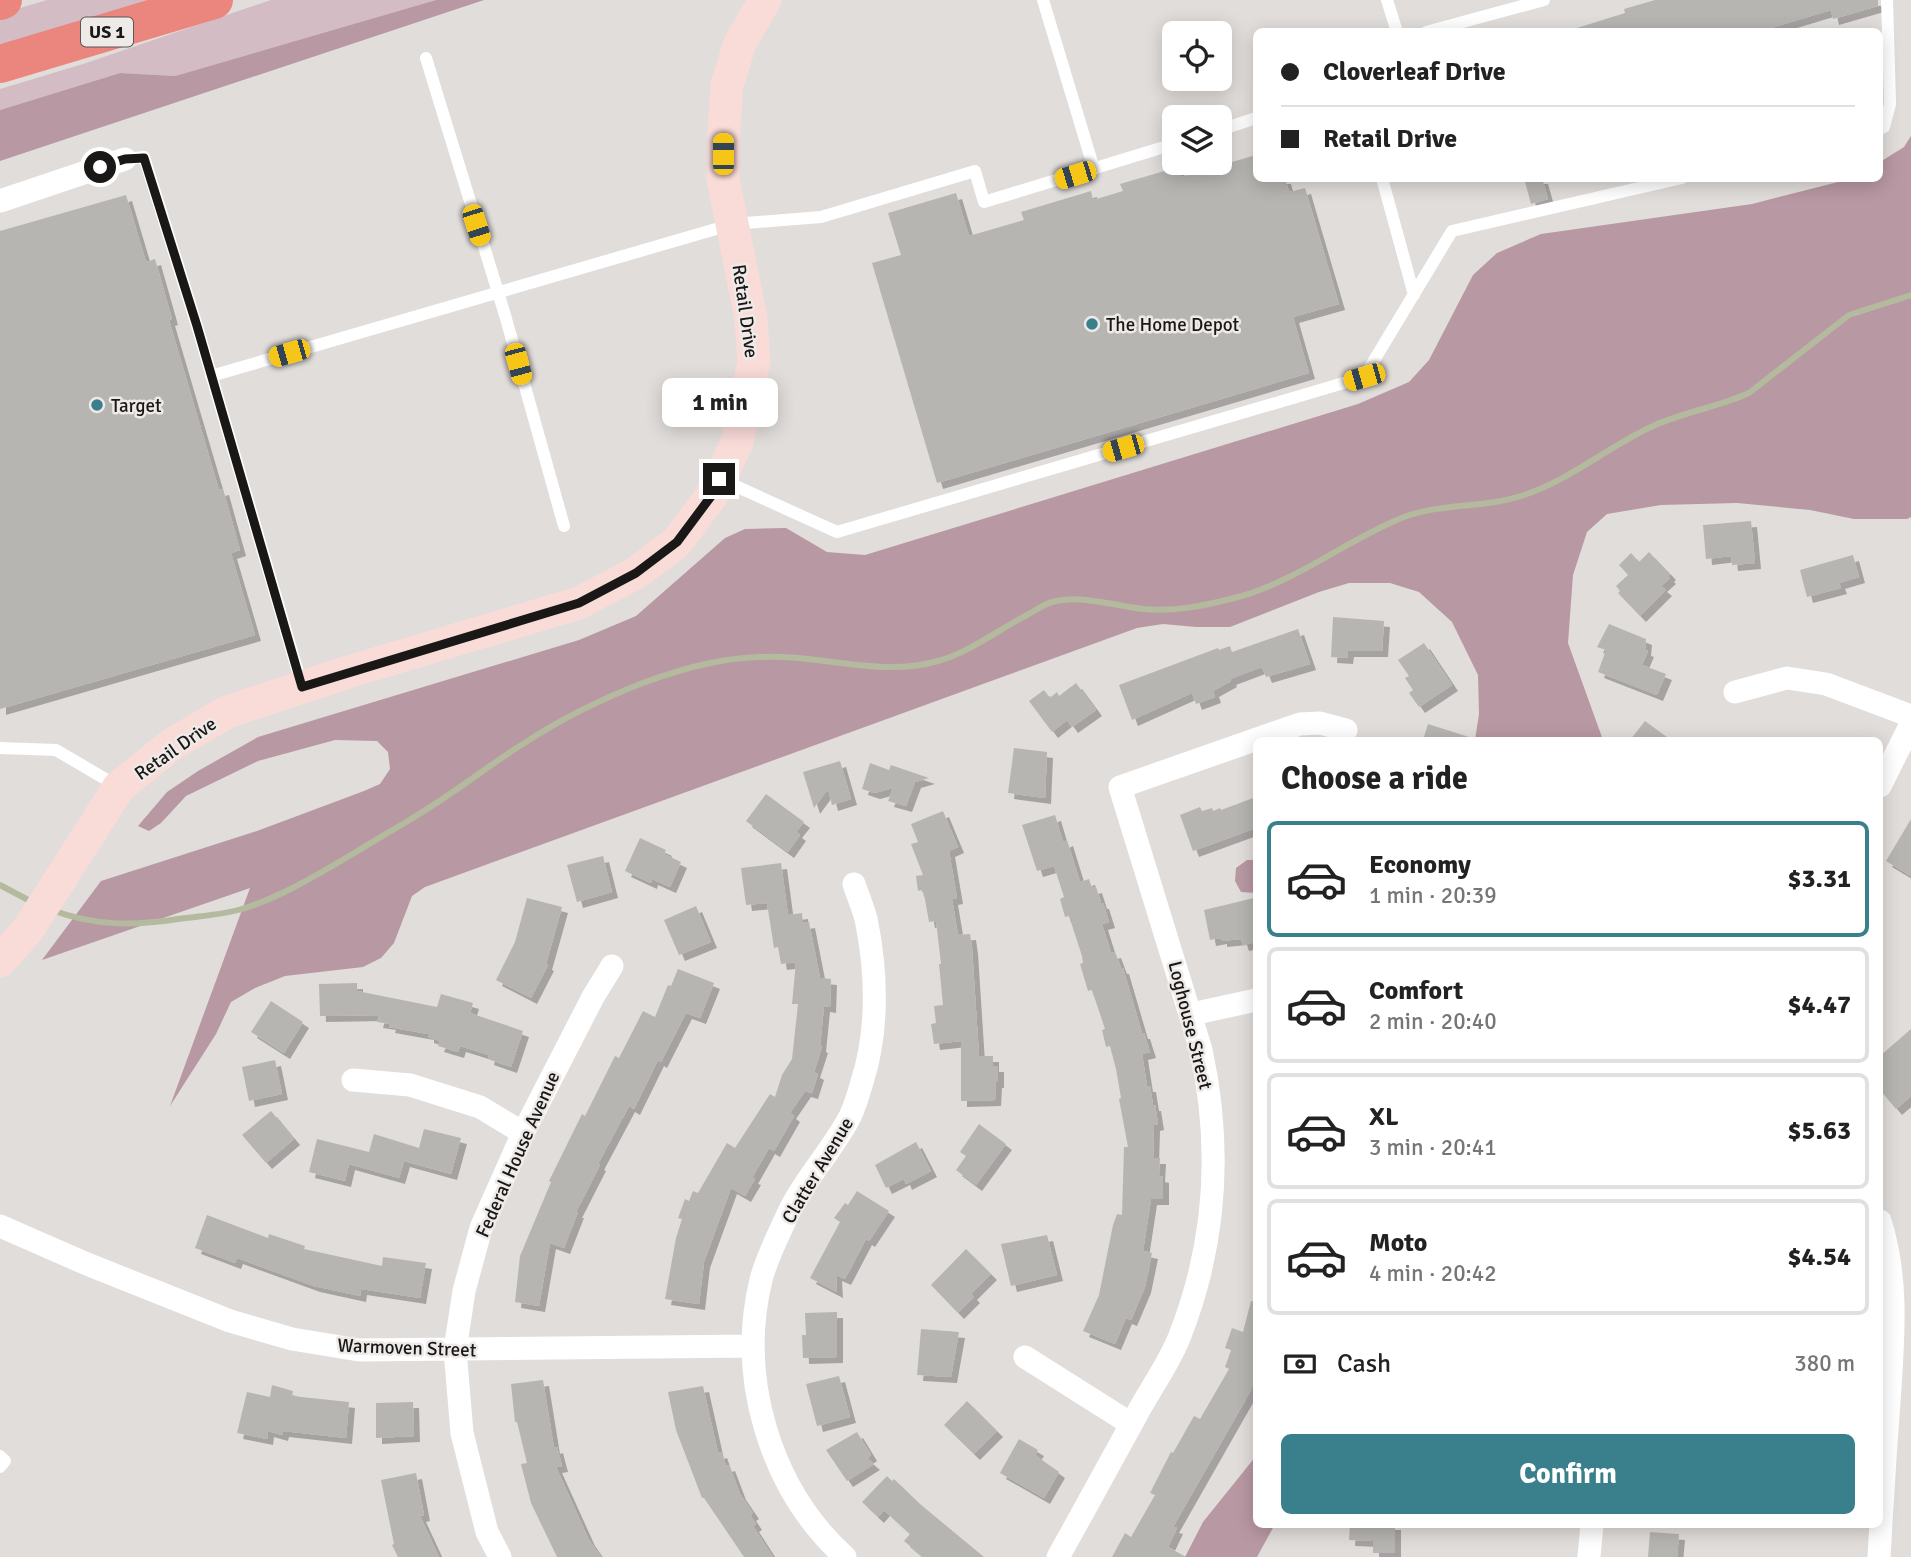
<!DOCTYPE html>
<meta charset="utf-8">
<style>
:root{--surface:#fff;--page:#f6f6f6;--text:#222;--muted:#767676;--line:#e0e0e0;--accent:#3a808c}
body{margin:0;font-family:Signika,sans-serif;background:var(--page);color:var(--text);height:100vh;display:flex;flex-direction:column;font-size:26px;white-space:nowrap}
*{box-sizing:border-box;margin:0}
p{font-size:23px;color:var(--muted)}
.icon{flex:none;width:38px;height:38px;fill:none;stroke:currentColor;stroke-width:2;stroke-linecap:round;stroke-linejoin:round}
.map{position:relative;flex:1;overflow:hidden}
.side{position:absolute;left:1253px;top:737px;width:630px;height:791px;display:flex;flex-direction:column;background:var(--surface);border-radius:10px;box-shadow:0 4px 18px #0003}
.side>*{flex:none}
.top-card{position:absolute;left:1253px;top:28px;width:630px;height:154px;border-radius:10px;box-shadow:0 4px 18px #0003;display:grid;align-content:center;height:154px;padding:0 28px;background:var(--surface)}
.fabs{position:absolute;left:1162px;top:21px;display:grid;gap:14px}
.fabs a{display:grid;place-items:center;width:70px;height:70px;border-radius:10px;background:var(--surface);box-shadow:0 4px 18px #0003;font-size:35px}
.end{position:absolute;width:32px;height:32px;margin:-16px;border:9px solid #1a1817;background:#fff;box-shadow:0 0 0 4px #fff}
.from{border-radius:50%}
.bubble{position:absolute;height:49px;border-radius:10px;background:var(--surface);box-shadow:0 4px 18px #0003;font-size:23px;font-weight:700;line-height:49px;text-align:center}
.car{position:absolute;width:21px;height:42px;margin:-21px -10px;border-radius:9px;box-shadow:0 0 5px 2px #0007;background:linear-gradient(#f5c518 24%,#345 0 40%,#f5c518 0 76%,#345 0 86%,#f5c518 0)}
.top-card b{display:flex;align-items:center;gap:24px;height:66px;font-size:26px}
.top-card b+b{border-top:2px solid var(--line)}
.top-card i{width:18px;height:18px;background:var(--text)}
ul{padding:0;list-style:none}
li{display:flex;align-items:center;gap:21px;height:116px;margin:0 14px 10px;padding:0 14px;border:4px solid var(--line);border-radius:10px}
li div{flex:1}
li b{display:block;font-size:26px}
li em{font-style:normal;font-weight:700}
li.active{border-color:var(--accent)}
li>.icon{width:63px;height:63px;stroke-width:1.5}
h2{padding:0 28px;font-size:32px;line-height:84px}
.pay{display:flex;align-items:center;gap:18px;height:77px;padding:0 28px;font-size:26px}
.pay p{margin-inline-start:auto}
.primary-button{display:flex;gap:14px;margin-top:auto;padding:14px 28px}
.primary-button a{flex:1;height:80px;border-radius:10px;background:var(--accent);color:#fff;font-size:28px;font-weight:700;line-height:80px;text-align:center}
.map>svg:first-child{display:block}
</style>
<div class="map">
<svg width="1911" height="1557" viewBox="0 0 1911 1557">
<defs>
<filter id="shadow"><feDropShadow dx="6" dy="6" stdDeviation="0" flood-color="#0004"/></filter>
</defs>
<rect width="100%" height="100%" fill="#e1dddb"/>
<path fill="#d4bcc4" d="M47 0H178L0 53V14Z
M271 0H436L175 76 120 73 0 110V89L83 64Z"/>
<path fill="#b898a3" d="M436 0H484L0 161V110L120 73 175 76Z
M1911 136V517L1907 519H1854L1810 510 1737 503 1661 505 1607 514 1587 532 1573 575 1568 643 1603 740H1475L1479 714 1478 675 1452 622 1419 592 1390 583H1349L1319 592 1230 627H1196L1163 624 1137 628 425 887 412 896 394 943 381 958 363 967 285 976 255 988 231 1002 216 1034 170 1106 250 888 42 960 101 881 257 831 364 791 380 784 390 769 388 752 377 741 335 740 258 761 186 796 161 823 149 831 138 826 167 792 198 771 258 737 579 640 636 616 725 538 745 529 786 528 827 552 865 555 1358 404 1409 382 1429 360 1473 275 1497 253 1541 234 1752 204 1850 179 1880 178V162L1904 147Z
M1247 860H1256V893L1241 892 1235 881 1236 868Z
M1256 1456V1524H1275L1257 1557H1185L1203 1522Z"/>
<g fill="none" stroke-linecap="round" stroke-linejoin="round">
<path stroke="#b4ba9d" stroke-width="6" d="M0 885 32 902
M52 910C94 926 134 926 178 919 199 916 222 915 242 909 282 897 320 873 356 852 380 837 404 824 427 809 461 788 492 763 526 742 561 719 600 700 640 684 688 666 732 655 783 657 835 659 886 676 938 661 970 652 998 630 1027 615 1035 611 1044 604 1052 602 1080 594 1115 606 1143 609 1174 612 1204 606 1234 598 1294 583 1342 543 1399 519 1440 502 1483 509 1524 495 1570 480 1609 446 1653 426 1684 412 1718 407 1749 393L1849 315 1911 295"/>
</g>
<path fill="#b7b5b2" filter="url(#shadow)" d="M1655 0H1878V6L1833 19 1831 10 1758 32H1578L1577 28 1625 13 1624 9Z
M1256 155V178H1285L1289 192 1305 188 1339 304 1293 317 1309 373 937 483 872 263 901 255 888 213 956 193 969 236 1024 220 1021 212 1091 191 1093 200 1123 191 1120 184 1178 167 1181 177Z
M1524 178H1542L1548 199 1531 204Z
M126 195 146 262 155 259 172 319 169 320 219 490 223 489 240 550 231 553 255 635 0 709V231Z
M1751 521 1755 563 1732 565 1731 556 1706 559 1703 525Z
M1649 552 1670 574 1668 576 1670 578 1661 586 1666 590 1640 616 1618 593 1620 591 1616 586 1628 575 1619 565 1631 553 1639 562Z
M1853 555 1859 577 1839 583 1841 588 1807 597 1800 570Z
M1333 617 1384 621 1382 651H1348L1347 658 1331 657Z
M1609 624 1646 639 1645 650 1648 651 1642 665 1666 674 1657 695 1598 672 1606 650 1597 647Z
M1298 629 1310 664 1266 677 1262 667 1230 679 1231 681 1213 691 1215 697 1196 704 1192 693 1132 720 1119 685 1218 648 1219 650 1230 646 1232 652Z
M1424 643 1452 685 1419 707 1409 693 1413 690 1405 678 1409 676 1398 660Z
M1076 683 1096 710 1072 727 1067 720 1052 732 1029 701 1044 690 1050 698 1057 692 1059 696Z
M1645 721 1671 740H1630Z
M1428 724 1469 737V740H1423Z
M1014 748 1047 752 1045 798 1008 793Z
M840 761 851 799 832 805 828 789 814 808 803 772Z
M870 763 889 770 891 765 929 778 915 782 906 806 888 801 893 788 874 793 862 789Z
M766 794 804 822 796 832 800 835 788 852 746 821Z
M1256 797V828L1193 851 1180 815 1200 807 1202 811 1212 808 1213 811 1220 808 1221 810Z
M943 811 958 847 949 851 957 898 952 899 958 935 970 934 972 948 979 1056H993V1066H998V1082H996L995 1100 961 1101V1041L934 1044 931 1024 936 1023 934 1006 943 1005 939 964H941L936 921 929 922 924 894 921 890 918 891 916 876 923 875 911 844 918 842 911 824Z
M1055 815 1063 842 1067 840 1080 882 1089 879 1092 888 1096 887 1101 903H1103L1109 922 1102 924 1111 953 1115 952 1121 968H1123L1142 1033H1144L1150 1052 1142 1054 1147 1086H1150L1153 1105H1155L1158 1124 1154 1125 1153 1158H1160L1159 1176 1163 1177V1199H1151L1143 1251 1152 1253 1145 1287 1131 1320 1126 1318 1115 1344 1083 1331 1099 1295 1113 1225 1117 1214 1122 1215 1124 1147H1128L1119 1099 1121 1098 1116 1069 1110 1046 1106 1047 1102 1030 1105 1029 1092 990 1088 991 1080 964 1083 963 1082 956 1069 916 1065 917 1060 899 1064 897 1054 866 1037 871 1022 825Z
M1911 819V876L1886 861Z
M640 838 666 850 664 854 681 862 670 887 652 879 651 883 625 871Z
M603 856 612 892 577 902 567 865Z
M781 863 788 915 802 913 803 923 809 922 820 978 831 979 830 1007 824 1006 820 1046 822 1047 814 1072 818 1074 812 1093 805 1091 790 1113 794 1116 774 1151 769 1148 752 1178 755 1179 745 1196 731 1188 704 1262 699 1304 665 1299 676 1238 682 1219 678 1218 685 1199 689 1201 693 1191 698 1193 727 1143 735 1148 770 1094 775 1097 782 1075 792 1059 798 1004H792L796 962 781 964 778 947 774 948 767 903 746 905 741 868Z
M527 898 562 907 546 964 548 965 531 998 496 980 515 942Z
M1254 898 1256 942 1243 945 1241 939 1221 941V938L1210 940 1204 910Z
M696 906 711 942 679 955 664 920Z
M678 969 714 983 700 1018 686 1013 661 1062 658 1060 634 1109 629 1106 598 1164 600 1165 576 1212H578L564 1248 550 1243 539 1306 515 1302 520 1256 551 1182 549 1181 582 1114 585 1116 615 1056 619 1058 643 1011 655 1017 668 985 671 986Z
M357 983V991L437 1007 441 994 473 1003 470 1013 523 1031 511 1067 488 1059 489 1055 460 1046 458 1052 438 1046 440 1041 428 1037V1034L389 1027 390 1024 377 1022 379 1015 320 1016 319 984Z
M271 1001 303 1022 284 1053 251 1032Z
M1911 1029V1096L1896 1109 1880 1090V1056Z
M275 1060 282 1094 249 1101 242 1067Z
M271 1111 294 1139 266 1163 242 1135Z
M979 1124 1006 1144 976 1185 956 1170 966 1156 960 1152Z
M424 1129 461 1138 451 1174 404 1161 399 1178 349 1164 345 1181 309 1172 317 1139 369 1152 374 1134 419 1148Z
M916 1142 931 1171 906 1184 904 1179 886 1188 875 1165Z
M857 1191 889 1211 869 1241 866 1239 845 1279 836 1275 837 1292 810 1278 840 1222 834 1218 845 1203 848 1205Z
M207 1215 268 1238 269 1234 305 1246 304 1249 382 1266 383 1257 426 1263 420 1298 361 1289 360 1296 314 1286 237 1258 235 1263 195 1248Z
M1047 1235 1057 1275 1011 1286 1001 1244Z
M966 1249 991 1274 971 1294 974 1297 958 1313 931 1285Z
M1251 1301 1256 1302V1376L1251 1390 1173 1527 1177 1528 1168 1547 1186 1557H1112L1125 1533 1131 1537 1155 1495 1150 1493 1171 1452 1173 1453 1194 1416 1200 1419 1229 1369 1225 1367 1231 1350 1225 1348 1232 1328 1243 1332Z
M837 1312V1357L803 1358 802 1335H806L805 1313Z
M921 1329 959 1332 951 1377 917 1375Z
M839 1376 850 1417 817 1426 806 1384Z
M543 1380 554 1448 557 1447 562 1466 556 1467 589 1540 601 1557H557L531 1503 521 1464 527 1463 517 1422H515L511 1384Z
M272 1385 293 1391 292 1396 349 1402 346 1438 283 1431 282 1435 268 1431 267 1439 237 1433 247 1392 270 1397Z
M703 1386 718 1453 721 1452 726 1466 729 1465 740 1494 753 1513 750 1515 756 1524 753 1526 773 1557H744L704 1498H702L676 1430 668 1392Z
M967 1401 997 1431 974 1454 944 1425Z
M413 1402 414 1436 376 1438V1403Z
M857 1432 871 1455 867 1458 874 1464 847 1481 826 1450Z
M1019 1439 1038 1450 1035 1455 1059 1472 1044 1498 1000 1473Z
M416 1473 424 1515 420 1516 439 1557H398L392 1545 394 1544 381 1480Z
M887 1476 892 1481 894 1479 920 1504 984 1557H923L904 1541 910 1534 884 1510 878 1517 862 1502Z
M1350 1524H1395V1553H1373V1541L1349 1540Z
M1650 1532 1679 1534 1677 1557H1648Z"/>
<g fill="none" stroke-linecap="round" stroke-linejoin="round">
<path stroke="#fff" stroke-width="12" d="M1043 0 1094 169
M1387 0 1397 32
M1426 32 1544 0
M426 58 505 315 564 526
M1880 129 1884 127 1890 104 1887 0
M1220 130 1256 118
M125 159 144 157 197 326 302 686
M1382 178 1414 295
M211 376 733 224 821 217 975 171 984 202 1174 144
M720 479 837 532 1364 377 1452 231 1682 178
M0 748 56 750 119 787
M0 1456 5 1461 0 1467"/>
<path stroke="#fff" stroke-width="23" d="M0 201 125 159
M1735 692 1787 678 1826 684 1911 716
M1880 786 1911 724
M1192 1014 1256 1000
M353 1080 410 1085 480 1107 523 1133
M0 1226 87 1264 230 1321 292 1339 359 1350 752 1346
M1025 1357 1131 1424
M500 1557 487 1532 462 1433 455 1350 464 1291 481 1228 523 1133 593 997 612 966
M845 1557C770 1489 737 1378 761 1280 766 1259 778 1236 787 1216 802 1183 829 1154 847 1122 854 1111 858 1095 862 1082 878 1033 877 975 867 924 865 911 858 897 854 884
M1058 1557C1085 1509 1111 1461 1138 1412 1151 1388 1169 1363 1179 1338 1216 1245 1222 1147 1201 1050L1120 787 1300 724 1320 723 1346 730
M1589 1557 1592 1524
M1879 1557C1882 1505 1885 1453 1889 1402 1893 1340 1899 1281 1880 1221"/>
<path stroke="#f9dbd8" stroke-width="33" d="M0 961 29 928 119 787 171 745 227 712 348 672 579 603 636 573 677 542 712 495 737 442 754 362 751 318 723 179 724 130 727 85 740 43 765 0"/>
<path stroke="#eb867e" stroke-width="38" d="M0 1 3 0
M0 64 214 0"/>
</g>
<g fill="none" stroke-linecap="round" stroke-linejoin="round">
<path stroke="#1a1817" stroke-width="9" d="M100 167 125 159 144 158 197 326 302 687 579 603 636 573 677 542 712 495 719 479"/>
</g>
<g fill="#3a808c" stroke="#eeeae8" stroke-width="2.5">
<circle cx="1092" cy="324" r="7"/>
<circle cx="97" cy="405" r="7"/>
</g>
<g text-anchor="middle" stroke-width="5" stroke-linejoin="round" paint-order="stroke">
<rect fill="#eeeae8" stroke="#5a5756" stroke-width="2" x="81" y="17.5" width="52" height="29" rx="5"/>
<g font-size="18" font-weight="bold" fill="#1a1817">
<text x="107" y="38">US 1</text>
</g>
<g font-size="19" fill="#1a1817" stroke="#eeeae8">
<text transform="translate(746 311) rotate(82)" y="7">Retail Drive</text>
<text transform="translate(175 748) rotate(-35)" y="7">Retail Drive</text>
<text transform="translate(1191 1025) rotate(76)" y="7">Loghouse Street</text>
<text transform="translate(517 1154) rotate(-66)" y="7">Federal House Avenue</text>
<text transform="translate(817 1170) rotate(-59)" y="7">Clatter Avenue</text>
<text transform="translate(407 1347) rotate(2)" y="7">Warmoven Street</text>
</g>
<g font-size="19" fill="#1a1817" stroke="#eeeae8" text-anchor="start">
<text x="1106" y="331">The Home Depot</text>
<text x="111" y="412">Target</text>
</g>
</g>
</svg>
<div class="fabs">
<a><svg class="icon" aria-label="locate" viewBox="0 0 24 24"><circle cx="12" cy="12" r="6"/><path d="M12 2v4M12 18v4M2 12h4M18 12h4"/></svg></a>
<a><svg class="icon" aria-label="layers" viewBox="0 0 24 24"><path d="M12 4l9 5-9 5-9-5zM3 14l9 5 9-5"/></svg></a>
</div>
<i class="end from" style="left:100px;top:167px"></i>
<i class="end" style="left:719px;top:479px"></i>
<div class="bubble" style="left:662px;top:378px;width:116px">1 min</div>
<i class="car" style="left:723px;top:154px;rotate:0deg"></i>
<i class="car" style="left:1075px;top:175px;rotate:253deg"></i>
<i class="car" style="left:476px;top:225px;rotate:162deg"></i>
<i class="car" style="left:289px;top:353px;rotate:254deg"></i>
<i class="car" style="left:518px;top:364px;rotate:165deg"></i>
<i class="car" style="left:1364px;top:377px;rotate:254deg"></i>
<i class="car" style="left:1123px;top:448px;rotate:254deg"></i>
<div class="top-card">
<b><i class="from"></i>Cloverleaf Drive</b>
<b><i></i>Retail Drive</b>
</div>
<section class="side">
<h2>Choose a ride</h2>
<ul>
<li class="active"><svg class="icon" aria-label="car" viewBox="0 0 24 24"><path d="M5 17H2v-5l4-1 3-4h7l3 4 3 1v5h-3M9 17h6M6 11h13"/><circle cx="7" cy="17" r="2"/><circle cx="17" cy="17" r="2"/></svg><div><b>Economy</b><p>1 min · 20:39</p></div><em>$3.31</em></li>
<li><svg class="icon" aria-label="car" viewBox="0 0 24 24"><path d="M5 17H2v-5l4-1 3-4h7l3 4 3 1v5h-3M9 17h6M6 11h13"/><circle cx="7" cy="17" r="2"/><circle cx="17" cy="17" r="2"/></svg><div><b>Comfort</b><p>2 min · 20:40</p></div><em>$4.47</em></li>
<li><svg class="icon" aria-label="car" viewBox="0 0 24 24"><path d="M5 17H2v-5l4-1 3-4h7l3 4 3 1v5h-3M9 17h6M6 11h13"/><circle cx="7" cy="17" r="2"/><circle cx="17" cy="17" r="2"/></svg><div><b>XL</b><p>3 min · 20:41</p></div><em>$5.63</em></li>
<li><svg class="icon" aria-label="car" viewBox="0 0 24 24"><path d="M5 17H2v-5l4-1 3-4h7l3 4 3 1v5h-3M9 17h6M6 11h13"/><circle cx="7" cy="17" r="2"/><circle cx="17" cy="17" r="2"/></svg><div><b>Moto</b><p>4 min · 20:42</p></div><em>$4.54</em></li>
</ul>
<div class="pay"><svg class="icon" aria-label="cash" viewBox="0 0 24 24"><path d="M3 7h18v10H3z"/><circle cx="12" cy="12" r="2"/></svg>Cash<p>380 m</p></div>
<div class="primary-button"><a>Confirm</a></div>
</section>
</div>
